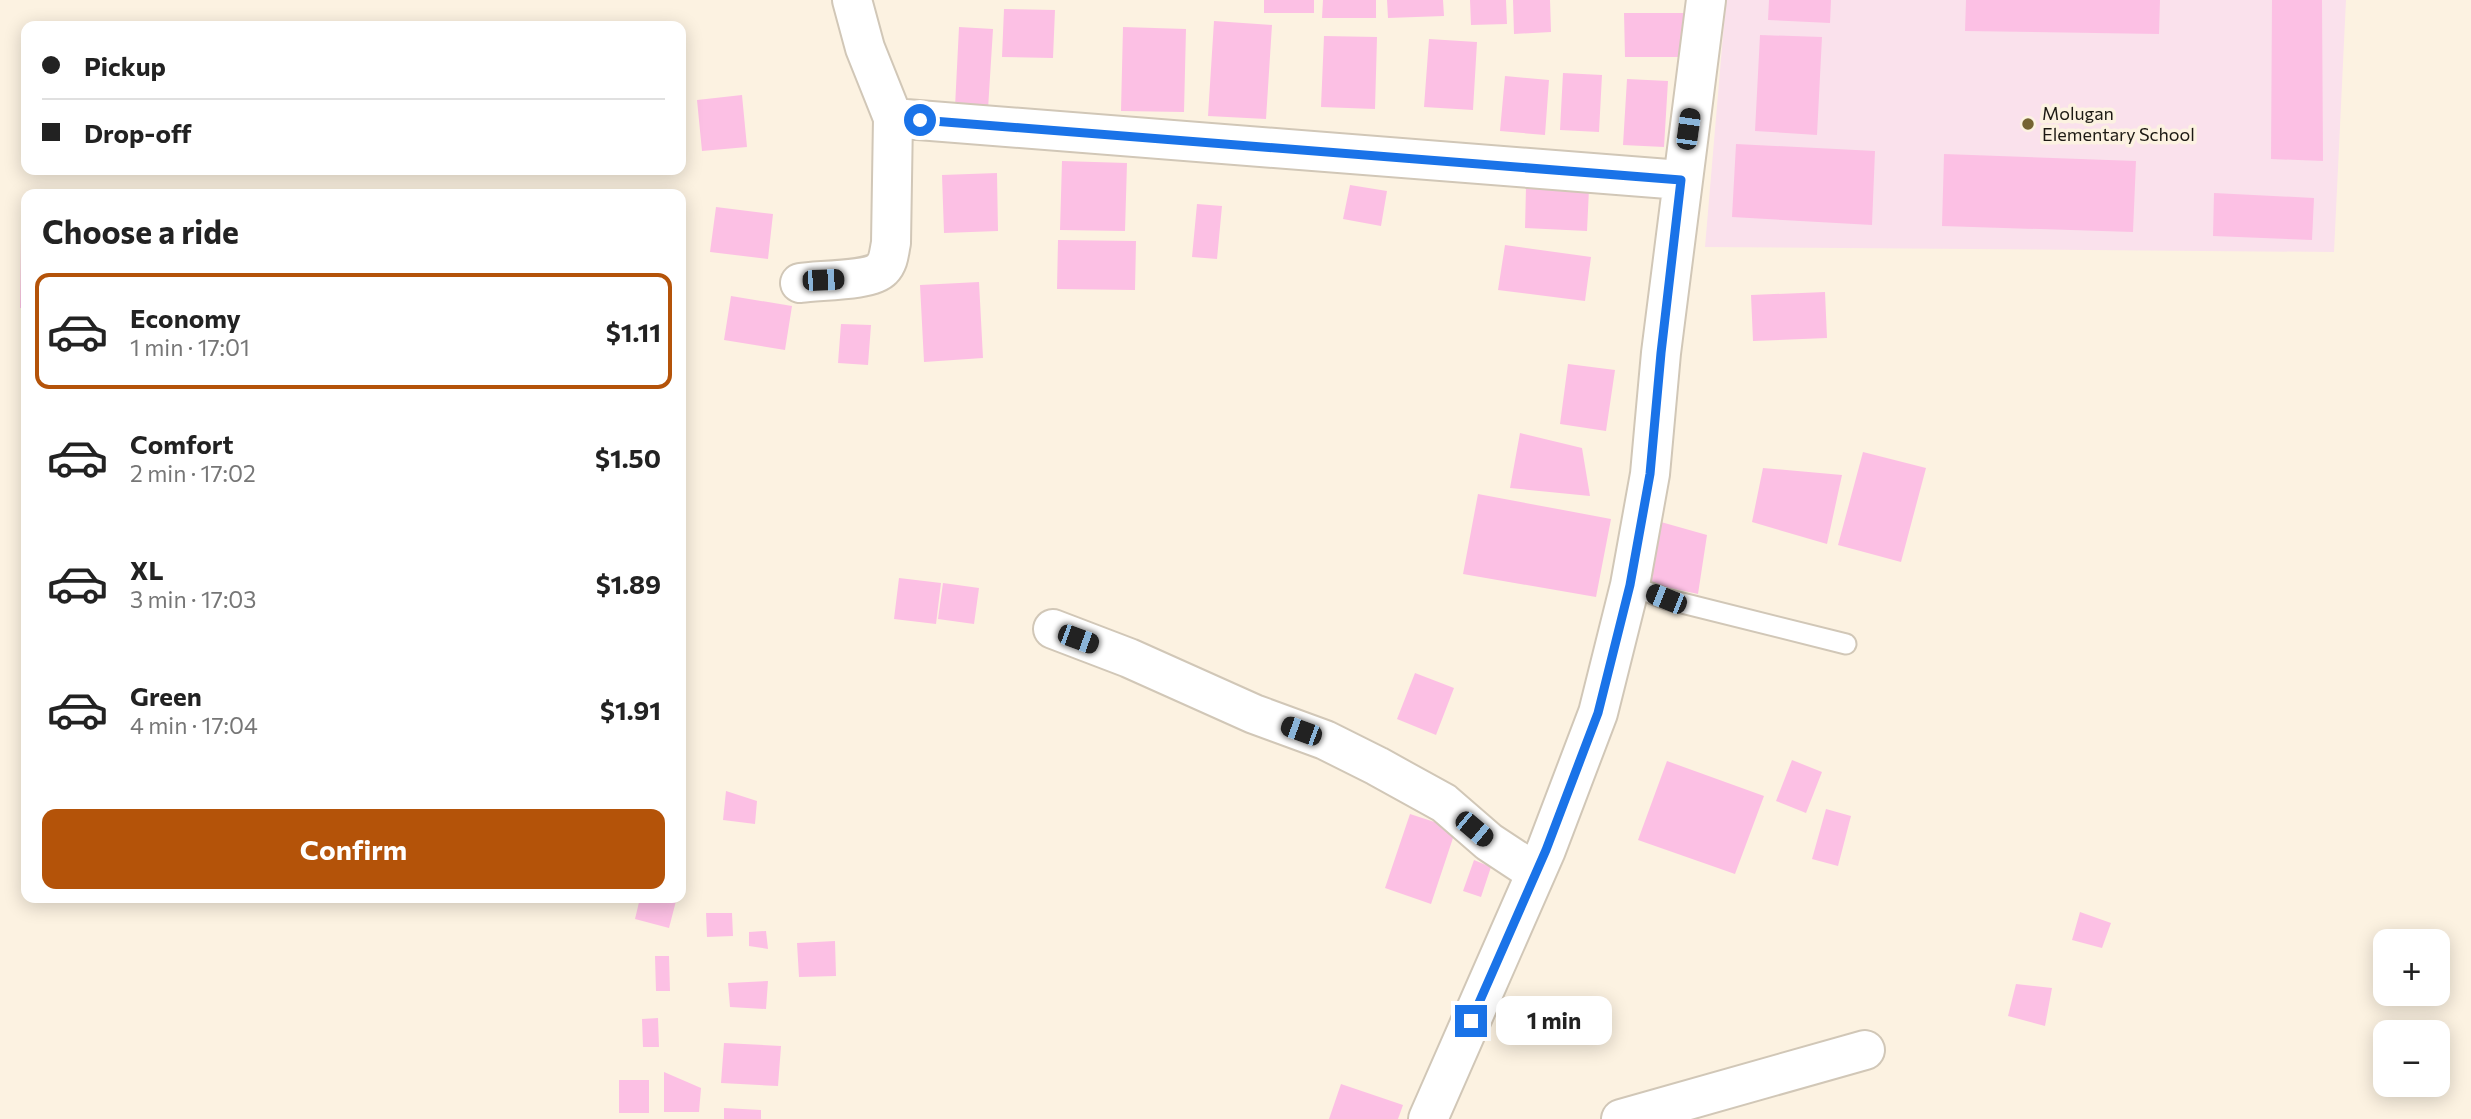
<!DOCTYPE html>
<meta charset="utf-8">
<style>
:root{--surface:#fff;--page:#f2f2f2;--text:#222;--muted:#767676;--line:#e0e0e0;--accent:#b45309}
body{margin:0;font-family:Commissioner,sans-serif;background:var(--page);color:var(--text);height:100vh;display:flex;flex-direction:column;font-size:26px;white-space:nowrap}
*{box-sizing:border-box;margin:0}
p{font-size:23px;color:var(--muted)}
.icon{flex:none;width:38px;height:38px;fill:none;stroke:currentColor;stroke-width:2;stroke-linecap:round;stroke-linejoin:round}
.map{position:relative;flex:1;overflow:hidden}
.details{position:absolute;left:21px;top:189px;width:665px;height:714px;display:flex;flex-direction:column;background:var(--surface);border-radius:14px;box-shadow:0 4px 18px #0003}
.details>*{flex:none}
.hud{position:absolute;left:21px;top:21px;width:665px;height:154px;border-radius:14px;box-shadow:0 4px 18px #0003;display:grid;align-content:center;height:154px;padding:0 21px;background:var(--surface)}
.tools{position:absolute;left:2373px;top:929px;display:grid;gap:14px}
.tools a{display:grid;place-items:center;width:77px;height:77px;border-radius:14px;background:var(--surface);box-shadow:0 4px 18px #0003;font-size:35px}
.end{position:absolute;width:32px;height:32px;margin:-16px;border:9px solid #1a73e8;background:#fff;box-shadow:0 0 0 4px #fff}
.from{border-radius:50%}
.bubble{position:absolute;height:49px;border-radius:14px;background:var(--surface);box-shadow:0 4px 18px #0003;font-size:23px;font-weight:700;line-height:49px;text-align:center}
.car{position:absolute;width:21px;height:42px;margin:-21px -10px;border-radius:9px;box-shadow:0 0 5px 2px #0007;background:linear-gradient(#222 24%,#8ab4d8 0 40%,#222 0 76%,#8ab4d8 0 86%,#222 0)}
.hud b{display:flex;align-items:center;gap:24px;height:66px;font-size:26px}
.hud b+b{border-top:2px solid var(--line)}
.hud i{width:18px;height:18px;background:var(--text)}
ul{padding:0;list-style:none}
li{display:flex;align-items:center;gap:21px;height:116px;margin:0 14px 10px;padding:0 7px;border:4px solid transparent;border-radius:14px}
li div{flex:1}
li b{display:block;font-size:26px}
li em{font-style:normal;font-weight:700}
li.active{border-color:var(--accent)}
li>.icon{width:63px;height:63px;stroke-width:1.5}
h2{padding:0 21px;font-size:32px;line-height:84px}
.primary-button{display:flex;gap:14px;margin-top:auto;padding:14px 21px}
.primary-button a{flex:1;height:80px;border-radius:14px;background:var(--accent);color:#fff;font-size:28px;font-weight:700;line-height:80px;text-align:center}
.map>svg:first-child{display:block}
</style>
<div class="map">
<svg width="2471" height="1119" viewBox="0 0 2471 1119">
<rect width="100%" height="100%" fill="#fcf2e1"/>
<path fill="#fae1ec" d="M1726 0H2346L2334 252 1705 247Z"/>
<path fill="#fcc0e4" d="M1264 0H1314V13H1264Z
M1323 0H1376V18H1322Z
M1387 0H1443L1444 16 1388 18Z
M1470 0H1506L1507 24 1471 25Z
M1513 0H1550L1551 32 1514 34Z
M1769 0H1831L1830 23 1768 20Z
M1966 0H2160L2159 34 1965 31Z
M2272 0H2322L2323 161 2271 159Z
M1004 9 1055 10 1053 58 1002 57Z
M1624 13H1686L1687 57H1625Z
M1214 21 1272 25 1266 119 1208 116Z
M959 27 993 29 988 109 955 107Z
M1123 27 1186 29 1184 112 1121 111Z
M1760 35 1822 37 1817 135 1755 131Z
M1324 36 1377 37 1375 109 1321 107Z
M1429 39 1477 42 1473 110 1424 107Z
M1563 73 1602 75 1599 132 1560 130Z
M1505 76 1549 80 1545 135 1500 131Z
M1627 79 1668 81 1664 147 1623 145Z
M742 95 747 147 702 151 697 100Z
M1736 144 1875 151 1872 225 1732 217Z
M1944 154 2136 161 2133 232 1942 226Z
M1062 161 1127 163 1125 231 1060 230Z
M997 173 998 231 944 233 942 175Z
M1350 185 1387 191 1381 226 1343 219Z
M1526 187 1589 189 1587 231 1525 228Z
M2214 193 2314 198 2312 240 2213 236Z
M1197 204 1222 206 1217 259 1192 257Z
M716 207 773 214 768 259 710 252Z
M21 237H26V308H20Z
M1058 240 1136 241 1135 290 1057 289Z
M1505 245 1591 257 1585 301 1498 290Z
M979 282 983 358 924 362 920 285Z
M1825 292 1827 338 1753 341 1751 295Z
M731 296 792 306 785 350 724 340Z
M841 324 871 325 868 365 838 363Z
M1568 364 1615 370 1606 431 1560 424Z
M1520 433 1582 448 1590 496 1510 488Z
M1863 452 1926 468 1901 562 1838 545Z
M1763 468 1842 475 1827 544 1752 522Z
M1478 494 1611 519 1596 597 1463 574Z
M1661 522 1707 535 1698 594 1648 583Z
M899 578 941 583 936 624 894 619Z
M943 583 979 588 974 624 938 619Z
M1415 673 1454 688 1436 735 1397 719Z
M1792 760 1822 772 1806 813 1776 801Z
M1667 761 1764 796 1735 874 1638 840Z
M726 791 757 801 755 824 723 820Z
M1826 809 1851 816 1838 866 1812 859Z
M1410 814 1456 829 1431 904 1385 888Z
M1474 860 1491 867 1481 897 1463 891Z
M640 898H666L676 901 669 928 635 919Z
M2080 912 2111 923 2102 948 2072 940Z
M706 913H732L733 936 707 937Z
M766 931 768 949 749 946V932Z
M835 941 836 976 799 977 797 943Z
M655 956H669L670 991H656Z
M768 981 766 1009 730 1007 728 983Z
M2016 984 2052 988 2045 1026 2008 1016Z
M658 1018 659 1047H643L642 1019Z
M724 1043 781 1046 778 1086 721 1083Z
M664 1072 701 1088 699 1112H664Z
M619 1080H649V1113H619Z
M1341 1084 1403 1105 1398 1119H1329Z
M724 1108 761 1110V1119H724Z"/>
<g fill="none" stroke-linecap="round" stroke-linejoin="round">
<g stroke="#d1c7b7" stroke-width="23">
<path id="lane" d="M1630 585 1666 599 1846 644"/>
</g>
<g stroke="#d1c7b7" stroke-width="42">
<path id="street" d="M893 118 1681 180
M800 283C819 280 871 281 882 269 889 262 889 252 891 243L893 118 865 48 852 0
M1053 629 1129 658 1254 714 1325 740 1377 766 1444 803 1489 842 1536 873
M1428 1119 1546 850 1598 713 1630 585 1650 474 1661 353 1706 0
M1621 1119 1865 1050"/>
</g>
<use href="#lane" stroke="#fff" stroke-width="19"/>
<use href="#street" stroke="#fff" stroke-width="38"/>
</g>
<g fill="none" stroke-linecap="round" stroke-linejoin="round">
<path stroke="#1a73e8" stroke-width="9" d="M920 120 1681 180 1661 353 1650 474 1630 585 1598 713 1546 850 1471 1021"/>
</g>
<circle fill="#756432" stroke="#fcf2e1" stroke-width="2.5" cx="2028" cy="124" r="7"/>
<g text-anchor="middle" stroke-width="7" stroke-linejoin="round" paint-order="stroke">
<g font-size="18" fill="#1c1913" stroke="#fcf2e1" text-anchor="start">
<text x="2042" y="120">Molugan<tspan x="2042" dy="21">Elementary School</tspan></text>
</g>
</g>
</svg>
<div class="tools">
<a>+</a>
<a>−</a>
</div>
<i class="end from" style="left:920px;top:120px"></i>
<i class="end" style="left:1471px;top:1021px"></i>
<div class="bubble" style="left:1496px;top:996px;width:116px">1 min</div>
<i class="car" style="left:1688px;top:129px;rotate:8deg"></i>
<i class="car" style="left:823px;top:280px;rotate:88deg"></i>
<i class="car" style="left:1666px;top:599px;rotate:292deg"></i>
<i class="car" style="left:1078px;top:639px;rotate:110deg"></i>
<i class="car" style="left:1301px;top:731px;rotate:290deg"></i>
<i class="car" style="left:1474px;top:829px;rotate:130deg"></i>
<div class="hud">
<b><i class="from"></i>Pickup</b>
<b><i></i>Drop-off</b>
</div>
<section class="details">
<h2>Choose a ride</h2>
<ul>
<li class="active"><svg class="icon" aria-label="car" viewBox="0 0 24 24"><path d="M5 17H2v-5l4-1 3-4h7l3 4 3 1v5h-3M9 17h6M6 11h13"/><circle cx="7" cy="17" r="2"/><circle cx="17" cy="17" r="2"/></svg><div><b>Economy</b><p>1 min · 17:01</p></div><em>$1.11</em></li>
<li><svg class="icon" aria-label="car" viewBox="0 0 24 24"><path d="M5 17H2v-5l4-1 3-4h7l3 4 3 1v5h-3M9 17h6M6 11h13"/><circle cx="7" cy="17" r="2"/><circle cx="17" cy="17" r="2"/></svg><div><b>Comfort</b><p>2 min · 17:02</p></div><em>$1.50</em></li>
<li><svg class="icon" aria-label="car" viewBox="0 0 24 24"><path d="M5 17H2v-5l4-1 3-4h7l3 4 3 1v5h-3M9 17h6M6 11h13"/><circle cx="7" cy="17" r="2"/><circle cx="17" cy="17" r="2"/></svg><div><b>XL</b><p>3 min · 17:03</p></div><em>$1.89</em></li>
<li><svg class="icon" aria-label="car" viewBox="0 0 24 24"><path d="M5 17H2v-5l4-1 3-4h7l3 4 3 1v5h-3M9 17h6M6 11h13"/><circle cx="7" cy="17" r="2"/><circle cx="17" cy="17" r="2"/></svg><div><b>Green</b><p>4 min · 17:04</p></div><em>$1.91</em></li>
</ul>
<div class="primary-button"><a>Confirm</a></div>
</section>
</div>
